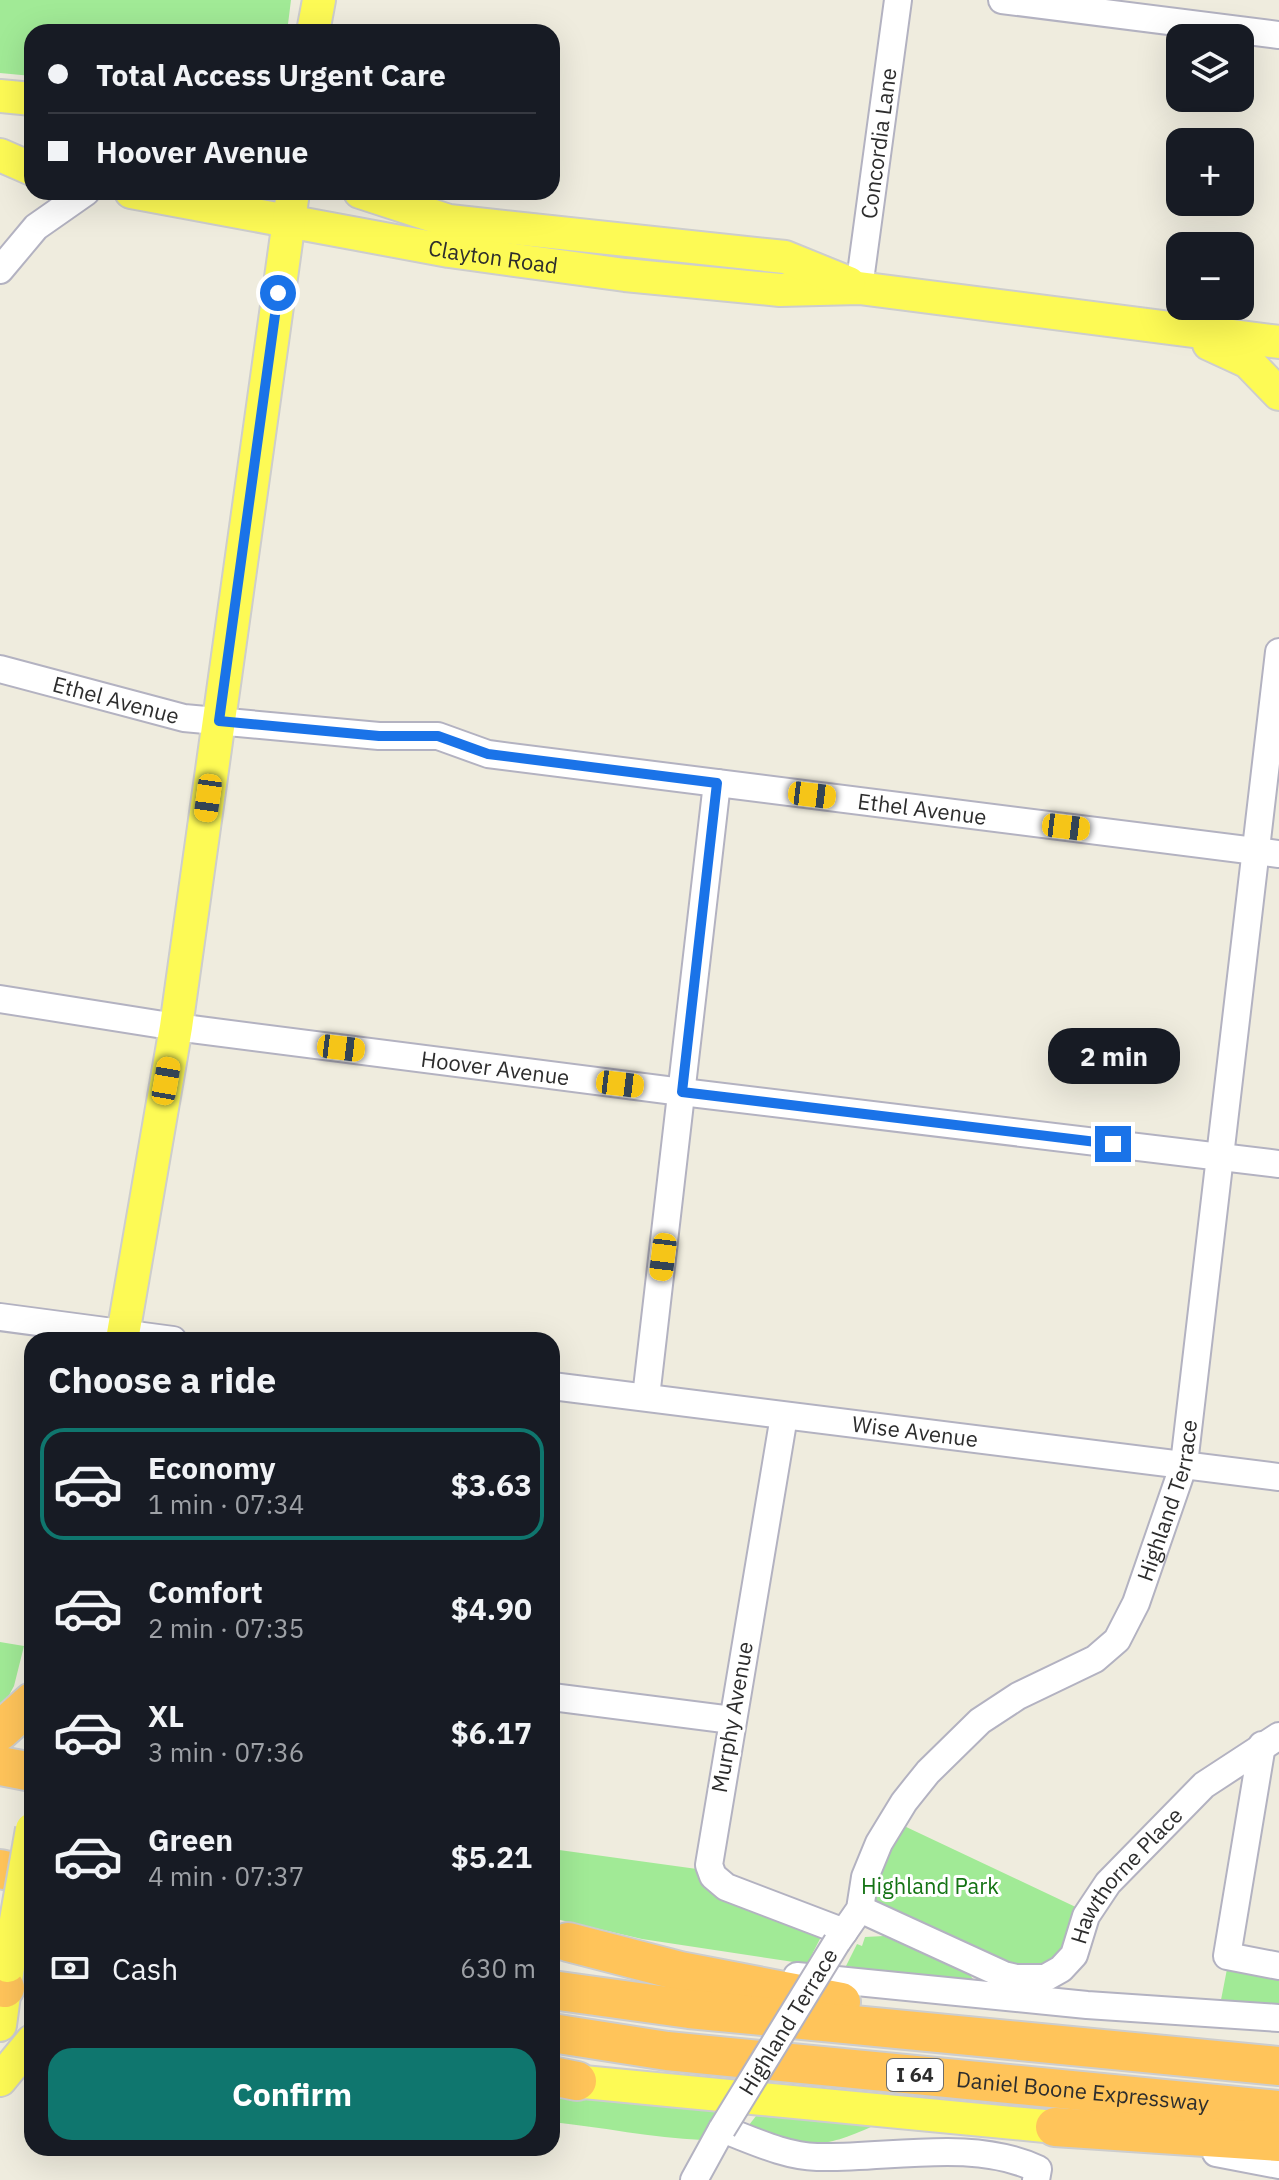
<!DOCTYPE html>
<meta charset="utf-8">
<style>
:root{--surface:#171b24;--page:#242831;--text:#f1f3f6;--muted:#9ea1a6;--line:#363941;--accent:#0f766e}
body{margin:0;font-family:"IBM Plex Sans",sans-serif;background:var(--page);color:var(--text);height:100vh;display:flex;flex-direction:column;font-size:30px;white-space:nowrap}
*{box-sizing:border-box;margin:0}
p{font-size:26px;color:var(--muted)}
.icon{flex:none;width:44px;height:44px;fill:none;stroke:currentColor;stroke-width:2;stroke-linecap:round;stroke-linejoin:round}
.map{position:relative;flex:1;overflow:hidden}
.details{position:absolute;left:24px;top:1332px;width:536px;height:824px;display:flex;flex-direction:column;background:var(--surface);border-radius:24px;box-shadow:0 8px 32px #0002}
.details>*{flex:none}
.top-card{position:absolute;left:24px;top:24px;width:536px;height:176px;border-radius:24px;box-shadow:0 8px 32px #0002;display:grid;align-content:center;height:176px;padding:0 24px;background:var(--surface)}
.buttons{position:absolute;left:1166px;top:24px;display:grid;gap:16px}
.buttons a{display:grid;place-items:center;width:88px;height:88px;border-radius:16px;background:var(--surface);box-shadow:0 8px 32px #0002;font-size:40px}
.end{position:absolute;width:36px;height:36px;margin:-18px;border:10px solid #1a73e8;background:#fff;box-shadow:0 0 0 4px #fff}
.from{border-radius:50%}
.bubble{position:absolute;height:56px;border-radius:24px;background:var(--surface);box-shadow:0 8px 32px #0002;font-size:26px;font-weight:700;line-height:56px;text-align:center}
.car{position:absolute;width:24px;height:48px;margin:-24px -12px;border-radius:10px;box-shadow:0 0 6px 2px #0007;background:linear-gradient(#f5c518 24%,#345 0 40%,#f5c518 0 76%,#345 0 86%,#f5c518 0)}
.top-card b{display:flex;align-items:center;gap:28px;height:76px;font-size:30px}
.top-card b+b{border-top:2px solid var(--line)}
.top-card i{width:20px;height:20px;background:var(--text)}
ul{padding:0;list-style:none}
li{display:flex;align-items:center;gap:24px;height:112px;margin:0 16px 12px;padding:0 8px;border:4px solid transparent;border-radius:24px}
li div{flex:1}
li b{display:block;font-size:30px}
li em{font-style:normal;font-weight:700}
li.active{border-color:var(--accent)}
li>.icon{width:72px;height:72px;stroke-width:1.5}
h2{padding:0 24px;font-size:36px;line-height:96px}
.pay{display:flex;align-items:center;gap:20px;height:88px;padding:0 24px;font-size:30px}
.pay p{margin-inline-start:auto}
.action{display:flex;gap:16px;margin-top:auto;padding:16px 24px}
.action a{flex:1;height:92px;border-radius:24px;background:var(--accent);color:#fff;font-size:32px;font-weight:700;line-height:92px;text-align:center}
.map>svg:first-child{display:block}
</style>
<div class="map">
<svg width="1279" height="2180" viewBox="0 0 1279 2180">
<rect width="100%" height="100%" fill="#efecde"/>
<path fill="#a1ea96" d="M0 0H291L287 32H32V76L0 73Z
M0 1642 24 1646 14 1686 0 1712Z
M902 1825 1082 1910 1060 1954 1036 1968 1008 1967 875 1908 873 1893Z
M552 1849 697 1869 704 1882 822 1935 807 1964 642 1939 552 1918Z
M884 1936 970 1975 978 1986 846 1966 857 1944 862 1946 865 1937Z
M1227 1969 1279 1977V2006L1220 2005Z
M552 2094 717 2111 702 2140C652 2138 602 2127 552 2122Z
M756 2116 873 2126C816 2152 806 2146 749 2125Z"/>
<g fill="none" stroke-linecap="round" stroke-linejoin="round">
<g stroke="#b3b2c1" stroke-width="30">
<g id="minor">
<path d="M1002 0 1279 35"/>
<path d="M0 270 36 227 86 192"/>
<path id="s1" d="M859 288 898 0"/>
<path id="s2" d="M0 669 184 718 379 736H438L488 754 1279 854"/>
<path id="s3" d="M0 999 176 1027 682 1092 1279 1164"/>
<path d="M0 1317 173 1340"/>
<path id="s4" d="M552 1386 1279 1477"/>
<path d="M646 1397 717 783"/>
<path d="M784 1416 709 1865 713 1876 726 1887 844 1932"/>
<path d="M552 1697 732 1720"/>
<path d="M1262 1745 1227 1956 1279 1966"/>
<path id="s5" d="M860 1909 1004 1975 1016 1978H1045L1061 1969 1074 1955 1086 1916 1108 1883 1204 1785 1279 1736"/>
<path id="s6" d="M837 1942 860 1909 865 1877 879 1843 904 1802 928 1772 980 1721 1018 1696 1095 1659 1117 1640 1136 1603 1184 1464 1279 652"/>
<path d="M797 1976 1087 2005 1279 2018"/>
<path d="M1216 2153 1279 2165"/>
<path d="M694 2180 722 2129C752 2140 784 2156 817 2157 889 2159 971 2138 1038 2169L1036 2180"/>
</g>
</g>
<g stroke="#cdcdcd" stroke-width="36">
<g id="major">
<path d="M313 32 319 0"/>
<path d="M0 96 32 99"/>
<path d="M0 155 32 169"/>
<path id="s7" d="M131 192 449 251 625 275 780 290 859 288 1279 342"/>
<path d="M360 192 449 221 785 257 849 283"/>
<path d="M1209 344 1248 362 1279 394"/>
<path d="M122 1340 176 1027 293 192"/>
<path d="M0 2025 8 1966"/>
<path d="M552 2079 1055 2127"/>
<path d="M0 2080 32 2041"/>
</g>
</g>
<g stroke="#cdcdcd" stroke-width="42">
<g id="highway">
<path d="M0 1731 32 1702"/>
<path d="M0 1766 32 1772"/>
<path d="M0 1869 32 1876"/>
<path d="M568 1942 680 1971 841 2002"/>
<path d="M0 1987 5 1988"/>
<path d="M552 1990 689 2009 1279 2066"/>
<path id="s8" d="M552 2033 667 2051 1279 2110"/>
<path d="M552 2076 577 2081"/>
<path d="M1055 2127 1279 2142"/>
</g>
</g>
<use href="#minor" stroke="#fff" stroke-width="26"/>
<use href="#major" stroke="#fdfa55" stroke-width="32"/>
<use href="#highway" stroke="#ffc45a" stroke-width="38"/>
<g stroke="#b3b2c1" stroke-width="30" stroke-linecap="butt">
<g id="minor-bridge">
<path id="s9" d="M722 2129 837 1942"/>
</g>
</g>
<g stroke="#cdcdcd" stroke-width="36" stroke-linecap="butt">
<path id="major-bridge" d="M8 1966 32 1829"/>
</g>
<use href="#minor-bridge" stroke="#fff" stroke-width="26"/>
<use href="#major-bridge" stroke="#fdfa55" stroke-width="32"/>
</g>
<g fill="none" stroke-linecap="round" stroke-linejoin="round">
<path stroke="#1a73e8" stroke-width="10" d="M278 293 219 721 379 736H438L488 754 717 783 682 1092 1113 1144"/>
</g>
<g text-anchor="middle" stroke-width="6" stroke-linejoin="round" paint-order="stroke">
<rect fill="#fff" stroke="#6c6c6c" stroke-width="2" x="887" y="2059" width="56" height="32" rx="6"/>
<g font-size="20" font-weight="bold" fill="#2d2d2d">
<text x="915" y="2082">I 64</text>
</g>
<g font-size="22" fill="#2d2d2d" stroke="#fff">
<text dy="8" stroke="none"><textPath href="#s1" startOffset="146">Concordia Lane</textPath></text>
<text dy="8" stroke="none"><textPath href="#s7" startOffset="368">Clayton Road</textPath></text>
<text dy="8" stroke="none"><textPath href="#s2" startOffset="120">Ethel Avenue</textPath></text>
<text dy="8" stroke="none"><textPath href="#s2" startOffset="936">Ethel Avenue</textPath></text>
<text dy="8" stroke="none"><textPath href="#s3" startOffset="500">Hoover Avenue</textPath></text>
<text dy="8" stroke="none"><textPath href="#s4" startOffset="366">Wise Avenue</textPath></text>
<text dy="8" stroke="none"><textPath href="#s6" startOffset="578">Highland Terrace</textPath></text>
<text transform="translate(732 1717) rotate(-80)" y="8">Murphy Avenue</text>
<text dy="8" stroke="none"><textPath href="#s5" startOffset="334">Hawthorne Place</textPath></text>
<text dy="8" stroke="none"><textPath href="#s9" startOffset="126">Highland Terrace</textPath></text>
<text dy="8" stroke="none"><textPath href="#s8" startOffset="534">Daniel Boone Expressway</textPath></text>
</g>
<g font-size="22" fill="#147314" stroke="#fff">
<text x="930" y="1894">Highland Park</text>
</g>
</g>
</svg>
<div class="buttons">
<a><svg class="icon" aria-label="layers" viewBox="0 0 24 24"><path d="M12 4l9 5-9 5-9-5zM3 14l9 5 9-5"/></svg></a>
<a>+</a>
<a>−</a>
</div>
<i class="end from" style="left:278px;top:293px"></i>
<i class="end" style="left:1113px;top:1144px"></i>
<div class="bubble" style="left:1048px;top:1028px;width:132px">2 min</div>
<i class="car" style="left:812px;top:795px;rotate:97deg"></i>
<i class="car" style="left:208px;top:798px;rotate:188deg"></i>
<i class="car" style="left:1066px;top:827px;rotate:97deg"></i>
<i class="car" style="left:341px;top:1048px;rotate:97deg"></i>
<i class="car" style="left:166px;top:1081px;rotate:10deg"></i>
<i class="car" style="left:620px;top:1084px;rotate:97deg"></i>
<i class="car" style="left:663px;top:1257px;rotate:187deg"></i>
<div class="top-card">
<b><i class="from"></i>Total Access Urgent Care</b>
<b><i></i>Hoover Avenue</b>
</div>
<section class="details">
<h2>Choose a ride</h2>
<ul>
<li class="active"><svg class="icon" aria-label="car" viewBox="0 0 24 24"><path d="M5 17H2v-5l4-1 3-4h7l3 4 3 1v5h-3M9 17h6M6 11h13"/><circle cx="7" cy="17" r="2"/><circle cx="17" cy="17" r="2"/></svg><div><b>Economy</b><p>1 min · 07:34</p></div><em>$3.63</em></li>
<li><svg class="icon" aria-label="car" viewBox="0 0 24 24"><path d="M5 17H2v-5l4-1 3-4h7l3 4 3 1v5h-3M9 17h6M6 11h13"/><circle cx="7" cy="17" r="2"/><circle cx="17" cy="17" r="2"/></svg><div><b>Comfort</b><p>2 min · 07:35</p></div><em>$4.90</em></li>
<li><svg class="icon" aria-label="car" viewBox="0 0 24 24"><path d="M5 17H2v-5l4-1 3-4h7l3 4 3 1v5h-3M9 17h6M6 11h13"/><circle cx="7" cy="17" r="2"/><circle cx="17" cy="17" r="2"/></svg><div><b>XL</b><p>3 min · 07:36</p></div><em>$6.17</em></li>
<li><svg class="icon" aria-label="car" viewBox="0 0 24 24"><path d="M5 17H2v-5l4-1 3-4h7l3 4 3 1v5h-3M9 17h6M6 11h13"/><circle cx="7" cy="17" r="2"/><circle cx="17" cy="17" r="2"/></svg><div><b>Green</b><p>4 min · 07:37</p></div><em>$5.21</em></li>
</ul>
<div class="pay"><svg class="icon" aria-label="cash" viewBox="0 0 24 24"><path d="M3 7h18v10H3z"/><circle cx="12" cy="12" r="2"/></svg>Cash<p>630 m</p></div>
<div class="action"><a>Confirm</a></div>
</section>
</div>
